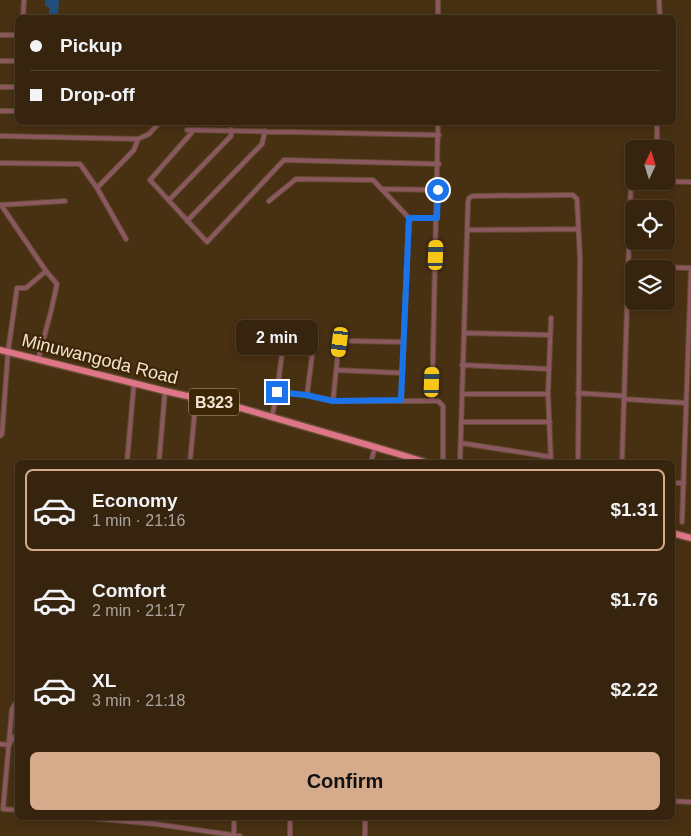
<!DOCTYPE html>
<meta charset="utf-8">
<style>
:root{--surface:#36240e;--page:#41301c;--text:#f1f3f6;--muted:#aaa49e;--line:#50412e;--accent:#d6ab8b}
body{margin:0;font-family:Arial,sans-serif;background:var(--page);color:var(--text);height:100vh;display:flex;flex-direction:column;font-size:19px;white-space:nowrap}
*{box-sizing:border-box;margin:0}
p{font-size:16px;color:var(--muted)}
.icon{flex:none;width:28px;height:28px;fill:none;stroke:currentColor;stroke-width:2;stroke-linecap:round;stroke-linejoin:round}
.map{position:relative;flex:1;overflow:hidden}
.panel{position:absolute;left:15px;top:460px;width:660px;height:360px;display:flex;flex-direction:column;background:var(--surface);border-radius:8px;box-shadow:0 2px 8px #0003,0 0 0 1px var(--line)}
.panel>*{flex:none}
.hud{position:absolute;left:15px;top:15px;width:661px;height:110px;border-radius:8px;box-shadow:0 2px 8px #0003,0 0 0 1px var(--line);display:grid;align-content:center;height:110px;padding:0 15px;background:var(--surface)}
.needle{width:32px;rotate:4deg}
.tools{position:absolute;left:625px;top:140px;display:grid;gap:10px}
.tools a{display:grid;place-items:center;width:50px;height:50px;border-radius:8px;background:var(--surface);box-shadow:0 2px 8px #0003,0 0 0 1px var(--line);font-size:25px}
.end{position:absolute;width:22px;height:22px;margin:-11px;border:6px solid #1a73e8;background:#fff;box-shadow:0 0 0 2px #fff}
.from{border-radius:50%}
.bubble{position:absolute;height:35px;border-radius:8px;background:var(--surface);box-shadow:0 2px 8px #0003,0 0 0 1px var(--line);font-size:16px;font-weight:700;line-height:35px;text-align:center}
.car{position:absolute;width:15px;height:30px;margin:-15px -8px;border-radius:6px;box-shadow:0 0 4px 1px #0007;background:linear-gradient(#f5c518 24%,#345 0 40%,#f5c518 0 76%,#345 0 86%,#f5c518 0)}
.hud b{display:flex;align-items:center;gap:18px;height:48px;font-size:19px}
.hud b+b{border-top:1px solid var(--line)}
.hud i{width:12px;height:12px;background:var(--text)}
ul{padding:9px 0 0;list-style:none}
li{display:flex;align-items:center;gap:15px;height:82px;margin:0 10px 8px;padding:0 5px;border:2px solid transparent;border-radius:8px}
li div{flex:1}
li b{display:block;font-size:19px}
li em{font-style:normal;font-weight:700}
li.current{border-color:var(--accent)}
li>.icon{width:45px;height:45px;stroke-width:1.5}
.button{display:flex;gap:10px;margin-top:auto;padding:10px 15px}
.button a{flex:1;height:58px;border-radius:8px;background:var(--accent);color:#111;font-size:20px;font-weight:700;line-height:58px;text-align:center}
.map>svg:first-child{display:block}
</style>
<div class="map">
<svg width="691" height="836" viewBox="0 0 691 836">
<rect width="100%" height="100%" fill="#483012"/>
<path fill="#204f7d" d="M45 0H59L58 17 49 16V7L45 6Z"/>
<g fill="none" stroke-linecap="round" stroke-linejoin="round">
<g stroke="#634c31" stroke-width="6">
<path id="minor" d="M438 0V18
M659 0 660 18
M23 18 24 0
M0 35H18
M0 61H18
M0 87H18
M0 111H18
M657 122V149
M187 130 439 135
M194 130 150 180 207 242 284 160 439 164
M0 136 138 139
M0 163 80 164 97 188 126 239
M655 181 691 182
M97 188 134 150 138 139 149 134 160 122
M382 189 438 190
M169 200 231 136V130
M269 201 296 179 373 180 409 218 401 401
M0 205 65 201
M1 205 46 271 57 284 51 311 38 360
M409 218H437
M187 221 262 144 265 131
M467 230 578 229
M628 266 691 268
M464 333 550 335
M284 339 277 392 307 395 333 401H438L443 406V462
M351 341 404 342
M462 365 549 369
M336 370 402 373
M578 393 624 396
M462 394H548
M307 395 313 348
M624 399 686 403
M333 401 339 342
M432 401 438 122
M272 417 277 392
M462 422H550
M0 436 2 434 8 352 17 288H26L46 271
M461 443 551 457
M127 462 134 383
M159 462 165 391
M190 462 196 398
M371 462 375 447
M460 462 468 202 469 198 473 196 568 195H573L577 199 580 259 578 462
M551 462 548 394 551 318
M622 462 631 181H634
M672 483H684
M682 522 691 269
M18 700 12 709 3 809 18 810
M0 744 9 745 13 737H18
M672 801 691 802
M91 818 155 824 240 836
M290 818V836
M234 836V818
M365 836V818"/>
</g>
<g stroke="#634c31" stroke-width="9">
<path id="primary" d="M0 350 165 391 241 408 375 447 425 462
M672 533 691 538"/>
</g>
<use href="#minor" stroke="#8c5860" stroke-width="4"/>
<use href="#primary" stroke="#df7688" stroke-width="6"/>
</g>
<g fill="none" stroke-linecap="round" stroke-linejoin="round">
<path stroke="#1a73e8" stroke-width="6" d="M277 392 306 395 333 401 401 400 409 218H437L438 190"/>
</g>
<g text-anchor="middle" stroke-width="4.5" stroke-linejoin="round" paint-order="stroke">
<rect fill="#3d2606" stroke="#bbaa94" stroke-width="1" x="189" y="388.5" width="50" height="27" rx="4"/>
<g font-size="16" font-weight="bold" fill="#f1e2d1">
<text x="214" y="408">B323</text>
</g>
<g font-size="18" fill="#f1e2d1" stroke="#3d2606">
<text transform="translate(100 359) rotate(14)" y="6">Minuwangoda Road</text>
</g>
</g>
</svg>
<div class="tools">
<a><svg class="needle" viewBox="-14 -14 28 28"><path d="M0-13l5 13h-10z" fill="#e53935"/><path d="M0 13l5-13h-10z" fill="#aaa49e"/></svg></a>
<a><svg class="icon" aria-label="locate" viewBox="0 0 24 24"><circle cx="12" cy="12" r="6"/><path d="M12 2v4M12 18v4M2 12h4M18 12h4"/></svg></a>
<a><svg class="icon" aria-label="layers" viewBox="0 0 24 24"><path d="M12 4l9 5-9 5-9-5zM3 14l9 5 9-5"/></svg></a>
</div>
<i class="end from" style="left:438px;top:190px"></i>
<i class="end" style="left:277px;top:392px"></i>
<div class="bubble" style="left:236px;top:320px;width:82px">2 min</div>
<i class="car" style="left:436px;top:255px;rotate:2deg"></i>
<i class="car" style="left:340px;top:342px;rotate:187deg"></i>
<i class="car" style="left:432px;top:382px;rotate:2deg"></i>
<div class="hud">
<b><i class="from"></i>Pickup</b>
<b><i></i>Drop-off</b>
</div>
<section class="panel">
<ul>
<li class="current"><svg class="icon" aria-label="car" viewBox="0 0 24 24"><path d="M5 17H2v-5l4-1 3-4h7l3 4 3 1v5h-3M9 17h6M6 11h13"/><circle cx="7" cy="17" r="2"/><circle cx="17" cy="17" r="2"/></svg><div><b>Economy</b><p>1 min · 21:16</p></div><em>$1.31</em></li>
<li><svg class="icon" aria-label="car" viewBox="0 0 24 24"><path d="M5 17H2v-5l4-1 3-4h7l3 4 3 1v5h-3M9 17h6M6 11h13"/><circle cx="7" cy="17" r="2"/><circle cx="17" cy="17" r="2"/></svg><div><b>Comfort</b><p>2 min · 21:17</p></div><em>$1.76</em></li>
<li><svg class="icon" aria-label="car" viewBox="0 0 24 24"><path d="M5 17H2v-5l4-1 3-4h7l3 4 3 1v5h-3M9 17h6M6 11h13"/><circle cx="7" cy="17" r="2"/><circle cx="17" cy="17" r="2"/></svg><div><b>XL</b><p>3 min · 21:18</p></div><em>$2.22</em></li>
</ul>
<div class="button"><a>Confirm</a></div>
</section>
</div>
